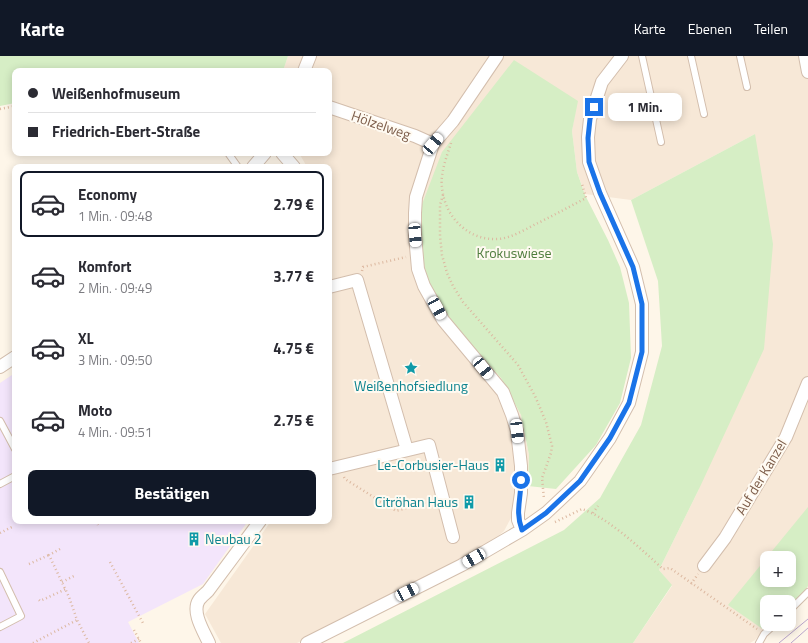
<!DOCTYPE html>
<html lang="de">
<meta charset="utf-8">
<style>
:root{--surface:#fff;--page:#f7f7f7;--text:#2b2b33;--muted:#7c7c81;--line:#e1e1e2;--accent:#111827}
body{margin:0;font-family:"Titillium Web",sans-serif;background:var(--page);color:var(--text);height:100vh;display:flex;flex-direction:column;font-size:15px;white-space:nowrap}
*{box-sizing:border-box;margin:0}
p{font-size:13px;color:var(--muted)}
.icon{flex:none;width:22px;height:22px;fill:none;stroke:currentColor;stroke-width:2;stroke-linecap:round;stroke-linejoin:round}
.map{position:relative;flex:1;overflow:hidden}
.panel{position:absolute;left:12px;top:108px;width:320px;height:360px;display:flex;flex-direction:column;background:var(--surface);border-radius:8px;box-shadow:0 2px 10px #0003}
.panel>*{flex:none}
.banner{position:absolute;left:12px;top:12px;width:320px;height:88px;border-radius:8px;box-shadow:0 2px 10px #0003;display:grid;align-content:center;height:88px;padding:0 16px;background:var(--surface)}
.tools{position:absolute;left:760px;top:495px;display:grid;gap:8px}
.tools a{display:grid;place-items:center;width:36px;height:36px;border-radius:8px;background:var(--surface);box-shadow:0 2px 10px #0003;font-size:20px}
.end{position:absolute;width:18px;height:18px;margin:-9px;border:5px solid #1a73e8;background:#fff;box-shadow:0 0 0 2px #fff}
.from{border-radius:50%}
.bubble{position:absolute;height:28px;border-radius:8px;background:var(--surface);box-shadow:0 2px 10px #0003;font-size:13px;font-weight:700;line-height:28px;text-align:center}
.car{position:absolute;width:12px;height:24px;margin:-12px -6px;border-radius:5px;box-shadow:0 0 3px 1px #0007;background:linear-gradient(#fff 24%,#345 0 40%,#fff 0 76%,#345 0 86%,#fff 0)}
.banner b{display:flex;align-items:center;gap:14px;height:38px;font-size:15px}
.banner b+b{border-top:1px solid var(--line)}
.banner i{width:10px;height:10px;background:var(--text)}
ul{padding:7px 0 0;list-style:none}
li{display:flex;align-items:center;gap:12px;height:66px;margin:0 8px 6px;padding:0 8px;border:2px solid transparent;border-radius:8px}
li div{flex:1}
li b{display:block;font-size:15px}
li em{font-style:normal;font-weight:700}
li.active{border-color:var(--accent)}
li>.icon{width:36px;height:36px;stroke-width:1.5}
.cta{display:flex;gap:8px;margin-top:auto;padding:8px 16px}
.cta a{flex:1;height:46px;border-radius:8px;background:var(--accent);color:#fff;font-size:16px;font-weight:700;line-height:46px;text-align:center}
header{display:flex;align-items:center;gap:24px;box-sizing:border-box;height:56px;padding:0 20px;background:var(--accent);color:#fff}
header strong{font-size:19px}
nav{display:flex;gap:22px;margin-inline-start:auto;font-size:14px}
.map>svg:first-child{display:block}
</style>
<header>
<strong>Karte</strong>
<nav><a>Karte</a><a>Ebenen</a><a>Teilen</a></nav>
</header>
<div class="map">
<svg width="808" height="587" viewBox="0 0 808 587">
<rect width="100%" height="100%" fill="#fef6e9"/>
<path fill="#f7e8d7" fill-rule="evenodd" d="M288 0H808V530L789 551V546H767V568H770L755 584 750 587H633L672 530 659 514 699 433 755 78 631 144 585 138 577 116 572 75 577 45 463 280 501 322 521 359 529 399 528 430 504 475 489 488 340 567 297 587H221L205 558 271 465H329V203L332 146 329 142V111H307L299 97H329V15H283ZM767 502H789V524H767Z"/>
<path fill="#f3e5fb" d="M15 317V465H248L203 528 128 566 139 587H0V327Z"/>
<path fill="#d6eec5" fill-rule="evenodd" d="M0 0H288L283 15H15V47L0 50Z
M514 4 578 45 572 75 577 116 585 139 608 184 620 211 629 247 631 302 620 347 596 389 556 433 528 430 529 399 521 359 501 322 463 280 439 248 428 225 423 204 421 151 442 96Z
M755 78 773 188 764 293 699 433 659 514 672 529 633 587H343L564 474 600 442 641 369 662 290 658 225 631 144Z
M808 451V530L800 541 789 551V546H767V568H770L764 574 728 549ZM767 502H789V524H767Z"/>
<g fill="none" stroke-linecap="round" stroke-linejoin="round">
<g stroke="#d3bead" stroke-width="8">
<path id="service" d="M642 0 661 86
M691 0 704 58
M740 0 747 31
M228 97 238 111
M0 365 15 393
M0 428 15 420
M0 516 21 560 0 571
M789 555 808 536
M759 587 764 578 775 568"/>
</g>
<g stroke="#d3bead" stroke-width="14">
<path id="minor" d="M497 0 453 65 433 88 416 141 415 157V179L418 213 424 230 443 264 503 336 512 359 517 375 521 410V437L518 457V464L522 474
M805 0 808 16
M304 15 310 0
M329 51 415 80 433 88
M282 97 294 111
M253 111 265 97
M329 231 357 224 407 394
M0 311 15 301
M329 413 429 389 453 481
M704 510 725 482 786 381 808 327
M209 587C204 576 191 556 199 544 201 541 205 538 208 535L260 465
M307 587 462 509 522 474 546 457 580 425 610 382 629 347 642 296V248L633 211 600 137 589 106 588 81 590 63 602 26 622 0"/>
</g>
<path stroke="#dcb8a0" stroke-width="2.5" stroke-dasharray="1 3" stroke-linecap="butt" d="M0 53 15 50
M451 87C447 100 440 117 442 131 444 160 468 185 498 183 513 182 527 172 540 166 556 158 571 150 586 142L582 128
M443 139 440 149V180L442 199 447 217 453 230 463 246 518 309 535 340 546 366 552 390 551 397 542 422 544 443
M362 215 363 211 406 201
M344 421 345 423 396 455 431 445
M593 457 598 450
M96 465 98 469
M555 466 582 453C609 462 642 494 663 513L670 512 757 573
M0 477 14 470
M60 493 49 499 69 541 77 564 89 587
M110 506 144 569
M29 508 49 499
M62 526 74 520
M691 528 698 518
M39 544 40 545 66 533
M134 574 141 587
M33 587 77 564
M131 587 139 583"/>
<use href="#service" stroke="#fff" stroke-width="6"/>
<use href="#minor" stroke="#fff" stroke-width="12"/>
<path stroke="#b9a5cb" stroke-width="1" d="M779 587 808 563
M791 587 808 572"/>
</g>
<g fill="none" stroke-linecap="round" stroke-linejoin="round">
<path stroke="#1a73e8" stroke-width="5" d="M521 424C521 443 515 456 522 474L546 457 580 425 610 382 629 347 642 296V248L633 211 600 137 589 106 588 82 590 63 594 51"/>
</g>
<defs>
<g id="sight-bare" transform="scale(1.08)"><path d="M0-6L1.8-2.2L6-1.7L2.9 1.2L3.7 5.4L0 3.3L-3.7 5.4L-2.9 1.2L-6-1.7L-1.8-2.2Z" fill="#0f9aa8" stroke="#fffaf1" stroke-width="2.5" paint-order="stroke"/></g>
<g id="building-bare" transform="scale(1.08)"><path d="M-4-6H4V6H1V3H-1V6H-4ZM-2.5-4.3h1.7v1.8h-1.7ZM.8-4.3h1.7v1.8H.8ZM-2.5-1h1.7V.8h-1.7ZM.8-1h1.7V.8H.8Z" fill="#0f9aa8" stroke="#fffaf1" stroke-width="2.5" paint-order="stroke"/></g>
</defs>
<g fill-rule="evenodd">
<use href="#sight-bare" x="411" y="312"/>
<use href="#building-bare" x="500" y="409"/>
<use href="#building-bare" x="469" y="446"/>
<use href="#building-bare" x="194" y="483"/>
</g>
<g text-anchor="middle" stroke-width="4" stroke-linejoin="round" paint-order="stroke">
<g font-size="14" fill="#7c5c49" stroke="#fffaf1">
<text transform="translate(381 69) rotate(19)" y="5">Hölzelweg</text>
<text transform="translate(761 421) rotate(-59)" y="5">Auf der Kanzel</text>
</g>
<g font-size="14" fill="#4f7d3d" stroke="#fffaf1">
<text x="514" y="202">Krokuswiese</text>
</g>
<g font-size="14" fill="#0d838f" stroke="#fffaf1" text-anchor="end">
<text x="411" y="335" text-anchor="middle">Weißenhofsiedlung</text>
<text x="489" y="414">Le-Corbusier-Haus</text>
<text x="458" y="451">Citröhan Haus</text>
<text x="205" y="488" text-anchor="start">Neubau 2</text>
</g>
</g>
</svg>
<div class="tools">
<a>+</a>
<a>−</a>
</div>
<i class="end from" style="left:521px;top:424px"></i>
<i class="end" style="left:594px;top:51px"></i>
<div class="bubble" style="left:608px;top:37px;width:74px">1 Min.</div>
<i class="car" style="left:433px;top:88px;rotate:40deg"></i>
<i class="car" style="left:415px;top:179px;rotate:175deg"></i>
<i class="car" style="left:437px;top:252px;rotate:151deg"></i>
<i class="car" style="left:483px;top:312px;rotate:141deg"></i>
<i class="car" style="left:517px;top:375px;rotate:174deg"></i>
<i class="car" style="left:474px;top:502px;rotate:240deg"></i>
<i class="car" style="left:407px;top:536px;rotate:63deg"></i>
<div class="banner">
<b><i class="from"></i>Weißenhofmuseum</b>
<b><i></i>Friedrich-Ebert-Straße</b>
</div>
<section class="panel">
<ul>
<li class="active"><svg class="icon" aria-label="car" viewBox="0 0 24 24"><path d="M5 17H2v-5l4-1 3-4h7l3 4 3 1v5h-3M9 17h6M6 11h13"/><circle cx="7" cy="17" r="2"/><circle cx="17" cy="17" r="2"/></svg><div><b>Economy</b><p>1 Min. · 09:48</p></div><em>2.79 €</em></li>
<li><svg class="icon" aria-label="car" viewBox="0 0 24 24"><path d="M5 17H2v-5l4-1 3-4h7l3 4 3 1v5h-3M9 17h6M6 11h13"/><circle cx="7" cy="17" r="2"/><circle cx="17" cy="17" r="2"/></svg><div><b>Komfort</b><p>2 Min. · 09:49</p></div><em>3.77 €</em></li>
<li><svg class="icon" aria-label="car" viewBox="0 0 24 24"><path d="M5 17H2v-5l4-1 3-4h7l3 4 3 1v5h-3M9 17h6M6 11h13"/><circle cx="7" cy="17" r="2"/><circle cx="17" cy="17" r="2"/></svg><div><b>XL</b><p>3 Min. · 09:50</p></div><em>4.75 €</em></li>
<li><svg class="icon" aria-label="car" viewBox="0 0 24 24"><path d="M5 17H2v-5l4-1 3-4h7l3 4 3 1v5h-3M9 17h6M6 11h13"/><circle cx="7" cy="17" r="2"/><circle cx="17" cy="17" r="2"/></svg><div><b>Moto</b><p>4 Min. · 09:51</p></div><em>2.75 €</em></li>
</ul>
<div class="cta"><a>Bestätigen</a></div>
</section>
</div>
